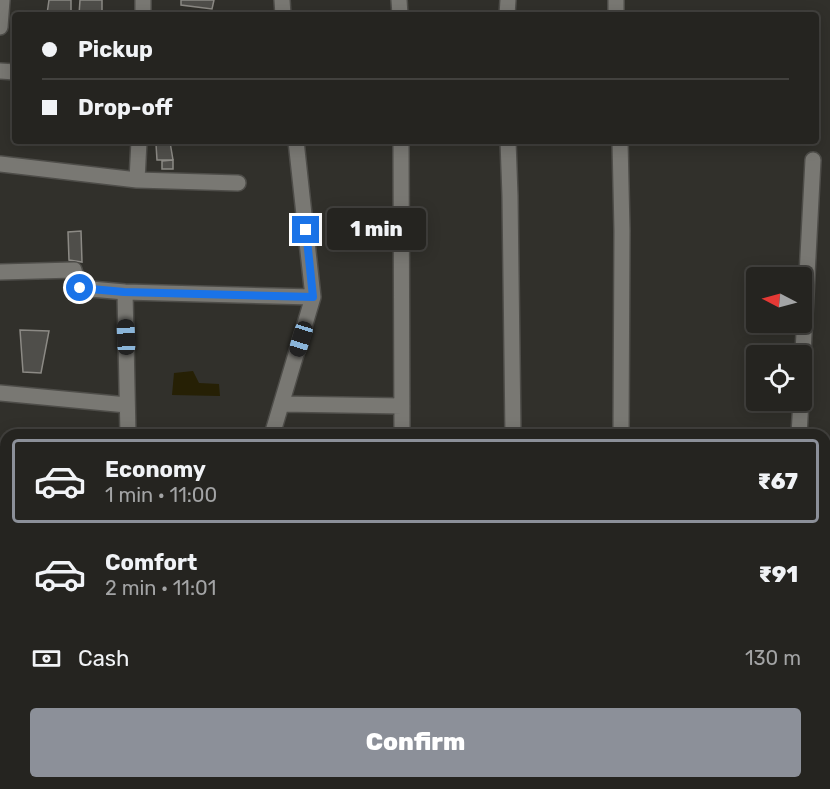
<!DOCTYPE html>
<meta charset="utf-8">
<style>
:root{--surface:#252420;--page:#2d2c29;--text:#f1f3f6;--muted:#a3a4a5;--line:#42413e;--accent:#8c9099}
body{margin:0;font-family:Rubik,sans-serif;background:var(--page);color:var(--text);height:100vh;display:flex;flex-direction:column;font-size:22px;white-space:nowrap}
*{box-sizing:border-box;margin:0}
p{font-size:20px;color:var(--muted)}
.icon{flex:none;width:33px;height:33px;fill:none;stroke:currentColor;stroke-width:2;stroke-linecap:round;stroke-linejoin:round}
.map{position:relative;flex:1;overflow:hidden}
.drawer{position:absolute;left:0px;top:429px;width:831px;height:360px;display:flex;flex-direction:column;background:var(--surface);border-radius:18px 18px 0 0;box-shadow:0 3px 15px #0003,0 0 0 2px var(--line)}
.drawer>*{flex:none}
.banner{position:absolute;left:12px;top:12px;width:807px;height:132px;border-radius:6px;box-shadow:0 3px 15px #0003,0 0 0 2px var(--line);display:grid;align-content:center;height:132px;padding:0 30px;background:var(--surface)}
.needle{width:39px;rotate:276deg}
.buttons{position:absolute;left:746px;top:267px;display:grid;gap:12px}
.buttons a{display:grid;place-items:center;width:66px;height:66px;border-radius:6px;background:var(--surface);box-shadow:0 3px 15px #0003,0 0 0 2px var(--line);font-size:30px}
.end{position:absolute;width:27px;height:27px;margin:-14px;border:8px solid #1a73e8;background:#fff;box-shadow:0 0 0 3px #fff}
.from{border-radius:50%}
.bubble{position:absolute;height:42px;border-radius:6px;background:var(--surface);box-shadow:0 3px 15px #0003,0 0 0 2px var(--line);font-size:20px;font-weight:800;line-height:42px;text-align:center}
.car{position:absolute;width:18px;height:36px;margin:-18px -9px;border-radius:8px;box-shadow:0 0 4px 2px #0007;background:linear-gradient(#222 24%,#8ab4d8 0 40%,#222 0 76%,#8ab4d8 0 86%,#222 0)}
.banner b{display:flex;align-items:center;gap:21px;height:57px;font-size:22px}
.banner b+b{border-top:2px solid var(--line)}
.banner i{width:15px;height:15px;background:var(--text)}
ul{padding:10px 0 0;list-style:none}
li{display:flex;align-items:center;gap:18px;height:84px;margin:0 12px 9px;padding:0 18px;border:3px solid transparent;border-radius:6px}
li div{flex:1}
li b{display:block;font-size:22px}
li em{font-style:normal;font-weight:800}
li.on{border-color:var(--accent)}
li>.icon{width:54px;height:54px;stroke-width:1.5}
.pay{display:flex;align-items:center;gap:15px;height:66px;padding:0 30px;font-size:22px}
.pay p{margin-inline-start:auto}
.button{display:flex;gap:12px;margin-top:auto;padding:12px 30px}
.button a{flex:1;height:69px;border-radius:6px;background:var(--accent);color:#fff;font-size:24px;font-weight:800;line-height:69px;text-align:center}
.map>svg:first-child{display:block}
</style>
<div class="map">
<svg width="830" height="789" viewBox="0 0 830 789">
<rect width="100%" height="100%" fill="#31302b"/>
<path fill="#262005" d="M193 371 199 383 219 384 220 396 172 395 174 373Z"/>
<path fill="#4f4e4a" stroke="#8c8a85" stroke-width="1.5" d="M49 0H71V15L47 14Z
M80 0H102V15H79Z
M181 0H214L212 9 181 5Z
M170 142 173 160H157L156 144Z
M173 160V169H162V161Z
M81 231 82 262 69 260 68 232Z
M20 330 49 331 41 373 23 372Z"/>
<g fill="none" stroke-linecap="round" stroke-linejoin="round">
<g stroke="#4e4d49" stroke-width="18">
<path id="minor" d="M282 0 283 15
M399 0 400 15
M616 0V15
M143 15V0
M507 15 508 0
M0 27 2 0
M0 71 15 72
M401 141 402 435
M508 141 510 196 513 435
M620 141 622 231 621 435
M0 164 137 180 238 183
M137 180 139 141
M0 272 74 270 79 288 125 292 313 297
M125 292 128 435
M801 391 813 160
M0 393 127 405
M282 404 402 406
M272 435 313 297 296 141
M799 435 801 400
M0 506H6
M825 570 830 571
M671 783 673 789"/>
</g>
<use href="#minor" stroke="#797873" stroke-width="15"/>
</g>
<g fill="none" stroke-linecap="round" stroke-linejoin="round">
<path stroke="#1a73e8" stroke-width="8" d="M80 288 124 292 313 297 306 230"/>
</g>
</svg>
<div class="buttons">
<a><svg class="needle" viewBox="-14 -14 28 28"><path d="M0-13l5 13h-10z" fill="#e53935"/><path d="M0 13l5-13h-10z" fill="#a3a4a5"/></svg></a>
<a><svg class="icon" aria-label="locate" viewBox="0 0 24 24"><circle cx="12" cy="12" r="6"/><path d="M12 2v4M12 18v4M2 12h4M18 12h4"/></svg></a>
</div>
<i class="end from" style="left:80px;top:288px"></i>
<i class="end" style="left:306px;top:230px"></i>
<div class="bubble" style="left:327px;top:208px;width:99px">1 min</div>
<i class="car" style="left:126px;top:337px;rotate:358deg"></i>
<i class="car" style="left:301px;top:339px;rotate:197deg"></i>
<div class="banner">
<b><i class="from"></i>Pickup</b>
<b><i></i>Drop-off</b>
</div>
<section class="drawer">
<ul>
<li class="on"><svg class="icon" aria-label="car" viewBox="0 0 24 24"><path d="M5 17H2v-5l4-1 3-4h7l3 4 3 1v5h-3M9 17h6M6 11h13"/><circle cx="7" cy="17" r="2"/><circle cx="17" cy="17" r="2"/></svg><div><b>Economy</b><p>1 min · 11:00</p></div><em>₹67</em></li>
<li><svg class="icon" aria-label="car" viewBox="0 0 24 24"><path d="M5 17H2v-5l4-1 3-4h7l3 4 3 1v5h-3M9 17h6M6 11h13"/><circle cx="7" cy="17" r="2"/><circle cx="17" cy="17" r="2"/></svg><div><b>Comfort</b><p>2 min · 11:01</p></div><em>₹91</em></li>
</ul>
<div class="pay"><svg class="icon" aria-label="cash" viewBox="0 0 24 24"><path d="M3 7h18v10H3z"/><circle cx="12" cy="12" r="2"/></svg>Cash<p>130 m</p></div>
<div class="button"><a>Confirm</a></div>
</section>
</div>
